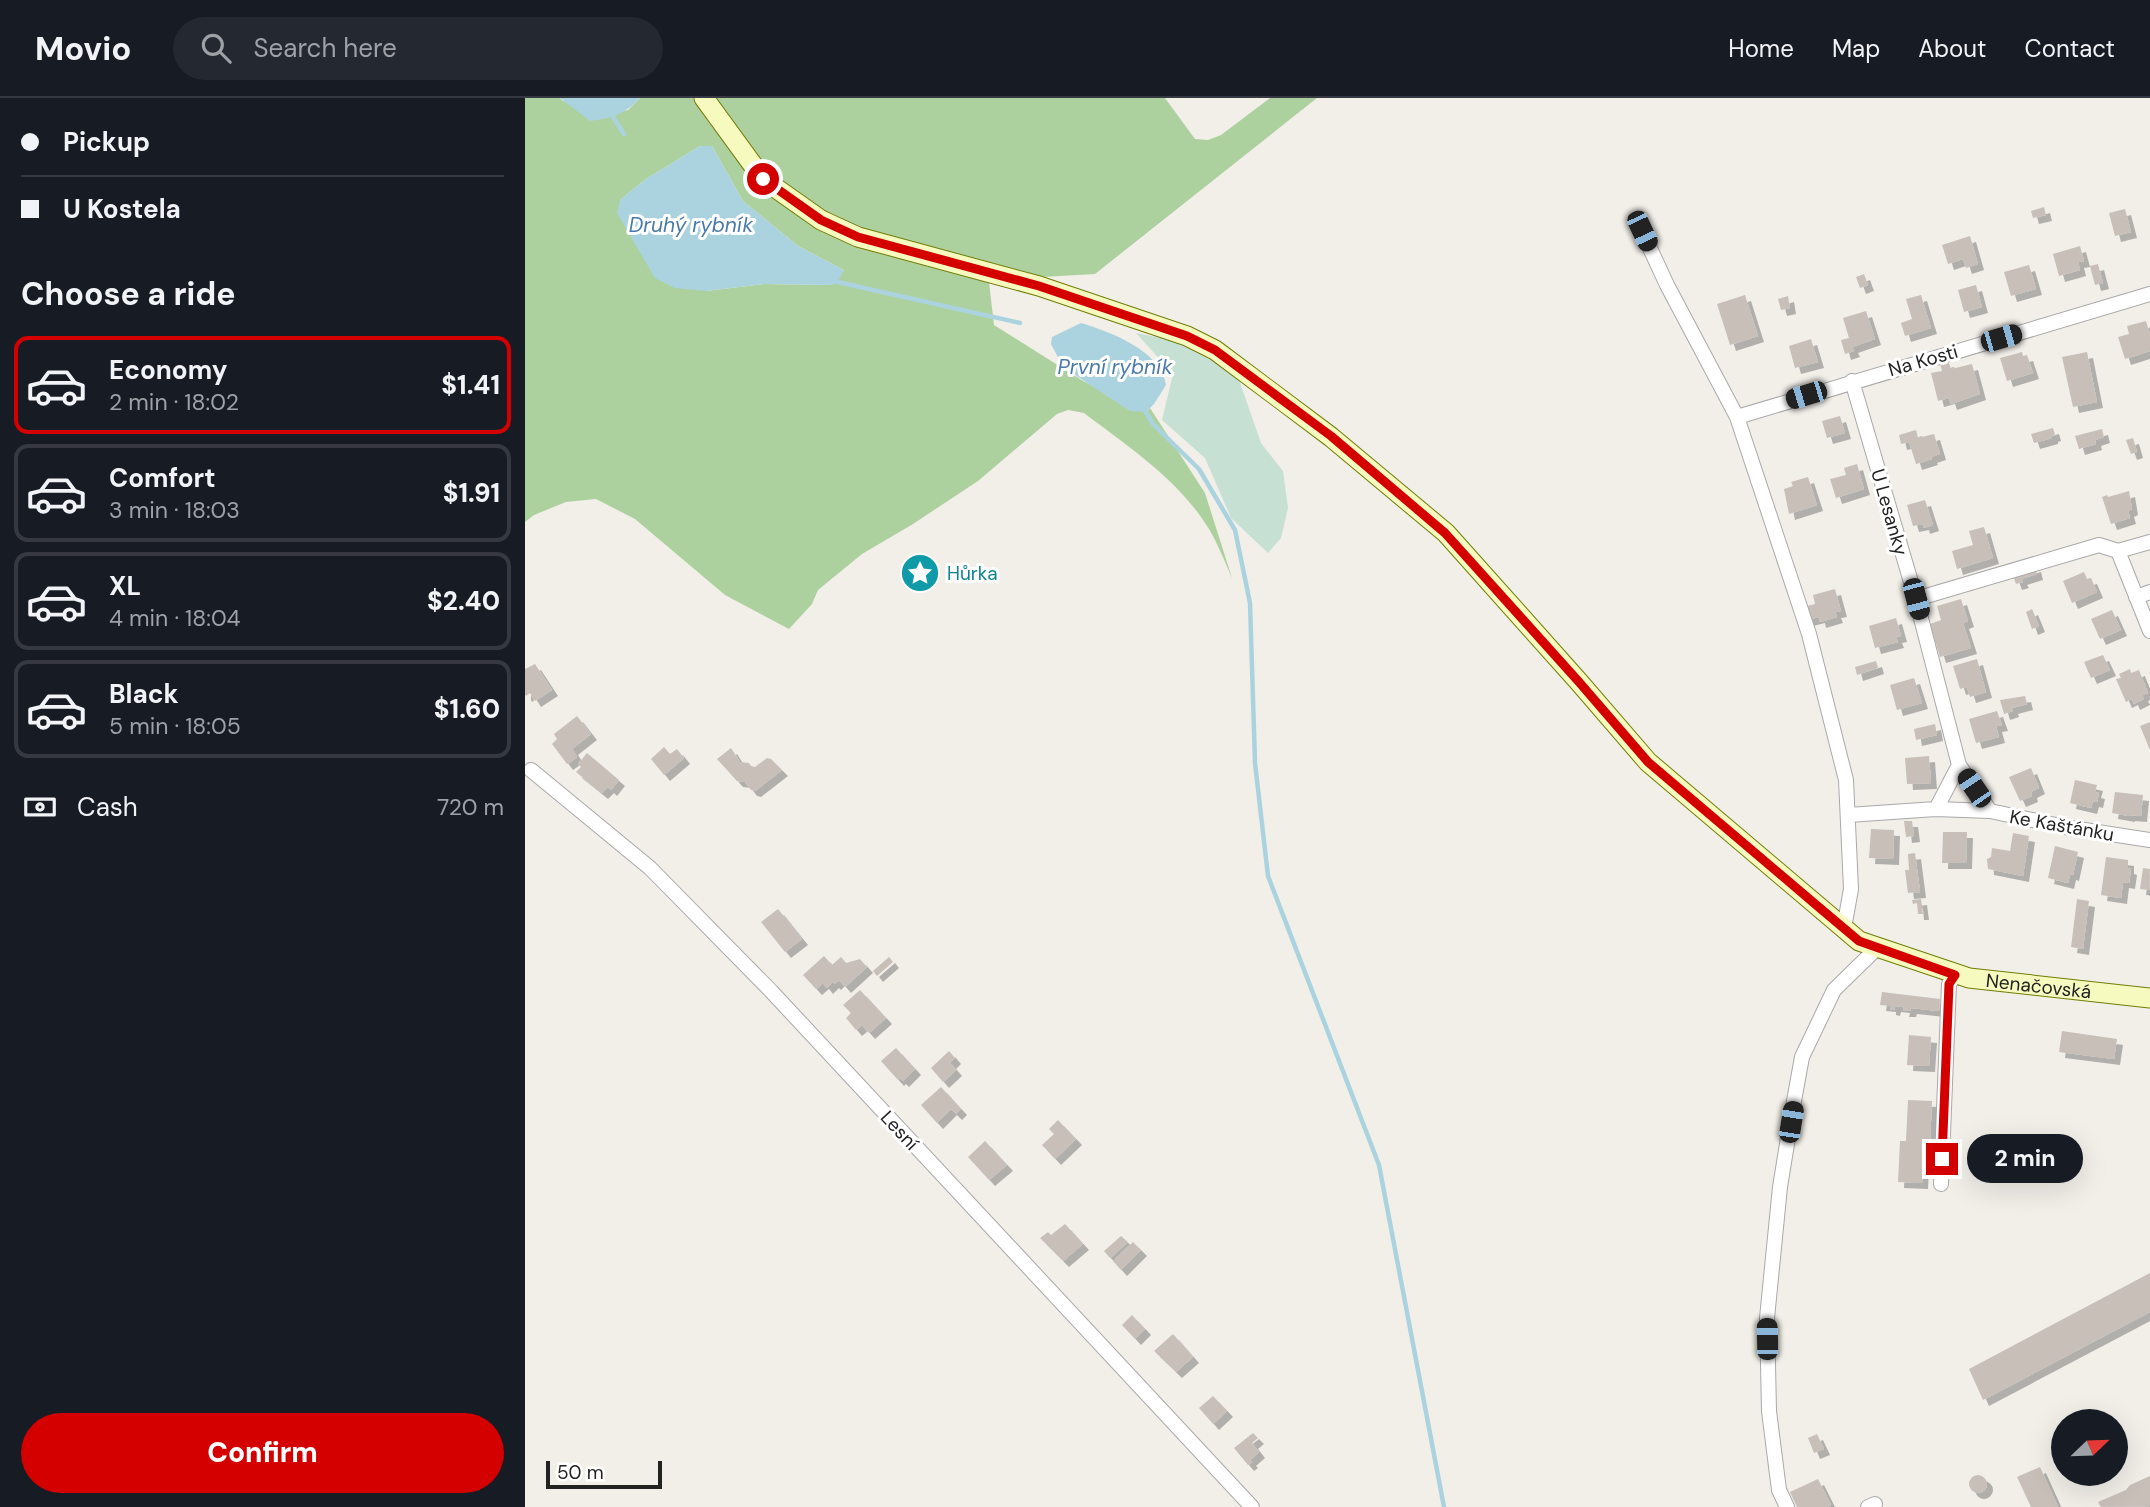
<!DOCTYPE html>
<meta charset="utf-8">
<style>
:root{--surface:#171b24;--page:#242831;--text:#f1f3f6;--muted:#9ea1a6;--line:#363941;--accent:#d40000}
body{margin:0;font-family:"DM Sans",sans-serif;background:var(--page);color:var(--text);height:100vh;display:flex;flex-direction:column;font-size:26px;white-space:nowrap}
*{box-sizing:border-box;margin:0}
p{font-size:23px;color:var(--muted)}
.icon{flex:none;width:38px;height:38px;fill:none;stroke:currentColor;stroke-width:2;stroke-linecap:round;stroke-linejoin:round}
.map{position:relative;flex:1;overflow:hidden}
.drawer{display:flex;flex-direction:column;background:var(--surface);width:525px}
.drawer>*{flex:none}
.banner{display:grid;align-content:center;height:154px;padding:0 21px;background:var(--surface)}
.needle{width:46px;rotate:67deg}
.fabs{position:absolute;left:1526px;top:1311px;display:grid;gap:14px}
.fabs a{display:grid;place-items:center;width:77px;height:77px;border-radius:50%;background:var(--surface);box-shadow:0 7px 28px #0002;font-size:35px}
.scale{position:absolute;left:21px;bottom:18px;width:116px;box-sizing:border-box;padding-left:7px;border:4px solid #222;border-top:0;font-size:19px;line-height:24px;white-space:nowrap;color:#222;-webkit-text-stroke:5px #fff;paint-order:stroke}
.end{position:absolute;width:32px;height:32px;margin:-16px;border:9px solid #d40000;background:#fff;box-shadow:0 0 0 4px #fff}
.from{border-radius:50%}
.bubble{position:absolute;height:49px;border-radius:24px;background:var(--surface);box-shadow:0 7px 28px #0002;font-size:23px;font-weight:800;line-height:49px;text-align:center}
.car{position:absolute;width:21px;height:42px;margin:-21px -10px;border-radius:9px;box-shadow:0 0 5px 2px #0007;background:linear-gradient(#222 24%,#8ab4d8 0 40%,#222 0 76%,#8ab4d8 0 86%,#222 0)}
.banner b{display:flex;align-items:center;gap:24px;height:66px;font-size:26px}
.banner b+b{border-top:2px solid var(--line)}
.banner i{width:18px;height:18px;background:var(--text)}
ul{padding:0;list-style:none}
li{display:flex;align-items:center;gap:21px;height:98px;margin:0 14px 10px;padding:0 7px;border:4px solid var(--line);border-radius:14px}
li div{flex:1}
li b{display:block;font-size:26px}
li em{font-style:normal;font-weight:800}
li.active{border-color:var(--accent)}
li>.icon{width:63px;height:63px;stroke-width:1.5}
h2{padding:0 21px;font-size:32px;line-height:84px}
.pay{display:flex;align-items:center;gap:18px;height:77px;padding:0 21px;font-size:26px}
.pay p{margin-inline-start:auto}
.cta{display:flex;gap:14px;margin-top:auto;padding:14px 21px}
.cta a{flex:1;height:80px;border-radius:42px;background:var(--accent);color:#fff;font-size:28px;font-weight:800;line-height:80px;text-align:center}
header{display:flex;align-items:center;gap:42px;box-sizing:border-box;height:98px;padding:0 35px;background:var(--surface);border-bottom:2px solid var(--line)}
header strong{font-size:33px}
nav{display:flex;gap:38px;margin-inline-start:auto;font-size:24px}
.search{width:490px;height:63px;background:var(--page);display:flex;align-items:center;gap:18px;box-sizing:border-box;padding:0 24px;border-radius:38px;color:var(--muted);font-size:26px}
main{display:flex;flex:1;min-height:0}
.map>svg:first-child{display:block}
</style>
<header>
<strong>Movio</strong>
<div class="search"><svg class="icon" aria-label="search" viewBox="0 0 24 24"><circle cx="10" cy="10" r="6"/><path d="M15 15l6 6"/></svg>Search here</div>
<nav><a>Home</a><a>Map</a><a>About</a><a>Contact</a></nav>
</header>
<main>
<section class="drawer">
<div class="banner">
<b><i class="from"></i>Pickup</b>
<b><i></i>U Kostela</b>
</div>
<h2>Choose a ride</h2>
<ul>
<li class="active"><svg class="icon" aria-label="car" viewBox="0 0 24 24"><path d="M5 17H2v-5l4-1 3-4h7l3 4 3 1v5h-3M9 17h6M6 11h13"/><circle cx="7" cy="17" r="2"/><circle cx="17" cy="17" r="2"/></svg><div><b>Economy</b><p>2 min · 18:02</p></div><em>$1.41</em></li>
<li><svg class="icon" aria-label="car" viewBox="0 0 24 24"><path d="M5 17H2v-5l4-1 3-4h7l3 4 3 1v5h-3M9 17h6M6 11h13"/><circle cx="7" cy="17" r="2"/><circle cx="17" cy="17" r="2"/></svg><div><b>Comfort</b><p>3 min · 18:03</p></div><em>$1.91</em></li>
<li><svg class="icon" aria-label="car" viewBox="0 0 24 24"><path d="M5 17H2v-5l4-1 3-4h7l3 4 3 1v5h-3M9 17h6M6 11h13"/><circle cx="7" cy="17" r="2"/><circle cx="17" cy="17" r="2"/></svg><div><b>XL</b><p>4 min · 18:04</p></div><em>$2.40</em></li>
<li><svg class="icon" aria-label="car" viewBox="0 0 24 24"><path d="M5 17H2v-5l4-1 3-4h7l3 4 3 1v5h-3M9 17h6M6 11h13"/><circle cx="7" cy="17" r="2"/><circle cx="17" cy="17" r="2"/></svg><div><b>Black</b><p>5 min · 18:05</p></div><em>$1.60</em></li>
</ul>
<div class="pay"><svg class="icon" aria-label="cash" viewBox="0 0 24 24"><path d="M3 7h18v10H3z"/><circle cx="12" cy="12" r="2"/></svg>Cash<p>720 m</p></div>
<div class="cta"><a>Confirm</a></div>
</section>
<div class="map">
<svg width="1625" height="1409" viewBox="0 0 1625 1409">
<defs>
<filter id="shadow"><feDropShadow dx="6" dy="6" stdDeviation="0" flood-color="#0004"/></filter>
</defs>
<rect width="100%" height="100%" fill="#f2efe9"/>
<path fill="#add19e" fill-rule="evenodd" d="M0 0H35L38 3 93 14 103 12 115 0H168L179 18 231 88 291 130 464 184 469 227 558 283 621 314 625 310 680 395 707 480C700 464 693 446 684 431 653 381 605 350 559 315L543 312 532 316 453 383 388 426 337 456 293 492 287 506 264 531 200 497 110 421 71 401 41 404 9 417 0 424ZM175 48H187L218 103 273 148 319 172 306 187 239 186 181 193 95 102 121 81Z
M189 0H640L670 41 683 42 696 37 745 0H792L570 176 517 179 337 130 300 114 244 74Z"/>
<path fill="#c6e0d4" d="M611 235 647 242 688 263 714 282 736 345 758 373 763 410 756 440 743 455 706 420 680 360 637 322 648 276Z"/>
<path fill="#aad3df" d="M35 0H115C99 17 87 20 65 23Z
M175 48H187L218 103 273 148 319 172 312 185 306 187 239 186 181 193 150 190 130 180 92 115 95 102 121 81Z
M556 225C586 234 636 253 641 287L629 306 621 314 605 313 538 269 526 246 527 239Z"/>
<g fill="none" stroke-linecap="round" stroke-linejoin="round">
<path stroke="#aad3df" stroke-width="4.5" d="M86 16 99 36
M308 183 495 225
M617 310 621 314 628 326 674 371 710 432 725 505 730 665 743 778 854 1067 919 1409"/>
</g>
<path fill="#c7bfb8" filter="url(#shadow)" d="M1519 109 1521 117 1508 120 1506 113Z
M1600 111 1606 134 1590 138 1584 115Z
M1445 138 1453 166 1441 170 1438 161 1423 166 1417 147Z
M1555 148 1559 163 1553 164 1555 172 1534 178 1528 156Z
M1573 166 1578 185 1570 187 1565 168Z
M1504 167 1511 191 1486 198 1479 174Z
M1339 176 1343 187 1335 190 1331 179Z
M1451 187 1457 209 1439 214 1433 192Z
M1220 197 1233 238 1205 247 1192 206Z
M1396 197 1406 230 1380 238 1376 225 1387 221 1381 201Z
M1263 198 1265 210 1256 212 1253 201Z
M1341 213 1350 241 1327 249 1329 253 1320 256 1316 242 1324 240 1318 220Z
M1621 223 1625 237V253L1600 261 1593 239 1604 236 1602 228Z
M1286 241 1293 264 1270 270 1264 248Z
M1497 254 1498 258 1502 257 1508 275 1482 283 1475 260Z
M1562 254 1572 304 1548 309 1537 259Z
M1423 263 1426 271 1447 266 1455 296 1426 306 1424 300 1413 303 1406 275 1417 273 1415 265Z
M1315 318 1320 335 1302 340 1297 323Z
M1528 330 1530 337 1527 338V340L1509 345 1506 336Z
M1577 331 1579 339 1570 342 1571 346 1554 351 1550 338Z
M1391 332 1393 340 1409 336 1415 356 1406 359 1407 361 1391 366 1384 344 1376 346 1374 337Z
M1608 340 1612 354 1606 356 1601 342Z
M1332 366 1339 391 1311 400 1305 381 1321 377 1319 370Z
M1283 379 1292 407 1264 416 1259 391 1268 388 1266 384Z
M1604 393 1607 411 1603 413 1605 420 1586 426 1577 399 1582 397 1583 399Z
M1400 402 1408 427 1399 430 1398 426 1388 428 1382 407Z
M1459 429 1468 460 1432 471 1427 453 1448 447 1444 433Z
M1510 468 1512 476 1496 481 1498 484 1491 486 1487 475Z
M1559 474 1562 481 1566 480 1572 494 1547 505 1538 483Z
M1310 491 1316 513 1310 514 1312 519 1295 524 1294 519 1282 522 1278 509 1290 506 1288 497Z
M1436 501 1443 523 1438 525 1446 550 1415 559 1405 526 1416 522 1412 508Z
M1507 511 1514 528 1507 531 1501 514Z
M1587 512 1596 532 1575 541 1566 521Z
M1371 520 1376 538 1371 539 1373 544 1350 550 1344 528Z
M1578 557 1585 572 1566 580 1559 564Z
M1452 561 1461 594 1445 599 1442 589 1435 591 1428 568Z
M1351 563 1353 570 1332 577 1330 569Z
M10 566 27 592 10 603 5 595 1 598 0 596V571Z
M1605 571 1606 575 1614 572 1623 595 1617 597 1619 601 1609 606 1607 601 1601 604 1591 581 1596 580 1594 576Z
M1389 580 1397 605 1372 612 1365 587Z
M1500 598 1502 606 1487 610 1488 613 1479 616 1475 602Z
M1472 613 1477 627 1471 628 1474 639 1451 645 1444 621Z
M52 618 66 636 47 651 52 659 42 666 27 646 32 641 29 636Z
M1625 624V652L1615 628Z
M1410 626 1412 637 1391 642 1389 631Z
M139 649 145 656 152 651 159 660 139 677 126 661Z
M206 650 215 664 224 665 226 668 230 669 242 660 246 661 257 672 230 693 226 692 220 684 212 683 192 661Z
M62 655 94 682 86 692 83 689 77 695 51 674 56 669 53 666Z
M1404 658 1406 685 1382 686 1380 660Z
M1506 670 1514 690 1506 694 1507 698 1495 703 1484 679Z
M1550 682 1572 687 1570 694 1574 695 1572 704 1568 703 1566 710 1545 705Z
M1590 694 1618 697 1616 718 1604 717V718L1587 715Z
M1379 723H1387L1389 738 1381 739Z
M1346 731 1369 732 1368 761 1344 760Z
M1418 734H1442L1441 765H1417Z
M1488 735 1504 738 1498 778 1463 771 1462 761 1466 759 1467 750 1485 753Z
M1530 748 1553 754 1548 777 1545 776 1543 785 1523 780Z
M1390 755 1395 794 1383 795 1380 772H1384L1383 756Z
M1581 759 1603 762V770L1606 771 1604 785 1598 784 1596 800 1576 797Z
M1618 770 1625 771 1624 792 1615 791Z
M1396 801 1398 816H1393L1392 805 1388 806 1387 802Z
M1552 801 1564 803 1558 851 1546 849Z
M253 811 277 841 260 854 236 824Z
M299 858 307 867 316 859 321 865 335 861 342 869 320 889 314 882 310 886 308 884 302 890 298 885 291 891 278 877Z
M364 859 368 864 352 878 348 873Z
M335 892 361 920 344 935 337 927 331 932 321 920 326 915 318 907Z
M1357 894 1415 901 1414 913 1386 910 1385 913H1378L1379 909 1370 908 1369 912 1365 911V908L1355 907Z
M1537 933 1592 941 1589 961 1534 954Z
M1384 937 1406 939 1404 968 1382 967Z
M371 950 390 971 378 983 375 980 373 982 356 963Z
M424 953 430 960 425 965 431 972 418 984 406 970Z
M416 989 436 1011 431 1016 426 1011 412 1025 396 1007Z
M1383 1002 1407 1003 1405 1044H1399L1397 1085 1373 1084 1375 1043H1381Z
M533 1022 551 1041 530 1061 517 1047 529 1036 524 1031Z
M460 1043 482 1067 464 1082 443 1059Z
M540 1126 558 1146 538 1163 515 1140 523 1134 526 1137Z
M596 1138 603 1144 585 1160 579 1153Z
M608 1144 616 1152 596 1172 588 1163Z
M1625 1175V1214L1458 1302 1444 1271Z
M607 1217 620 1231 610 1241 597 1227Z
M648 1236 668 1259 651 1274 629 1253Z
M688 1298 702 1313 688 1326 674 1310Z
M728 1335 733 1340 727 1345 734 1354 725 1362 727 1364 723 1367 709 1350Z
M1292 1336 1299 1351 1289 1355 1283 1340Z
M1515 1369 1533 1409H1506L1492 1379Z
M1444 1386a9 9 0 1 1 18 0a9 9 0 1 1-18 0Z
M1625 1378V1408L1576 1409 1573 1404 1601 1392 1605 1387Z
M1293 1381 1306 1407 1302 1409H1272L1265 1394Z"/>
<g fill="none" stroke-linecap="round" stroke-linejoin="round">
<g stroke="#a9a9a9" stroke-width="16">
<path id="street" d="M1117 133 1142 187 1212 319 1284 536 1321 682 1326 791 1319 830
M1327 283 1391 501 1434 667 1465 713
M1212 319 1625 196
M1593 453 1625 533
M1593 453 1625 444
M1611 499 1625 494
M1391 501 1574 447 1593 453
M6 672 125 770 246 893 727 1409
M1411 711 1434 667
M1323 717 1411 711 1465 713 1540 729 1625 742
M1416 1086 1424 886 1430 877
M1262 1409 1254 1392 1244 1313 1242 1220 1255 1089 1269 1003 1277 959 1309 892 1352 850
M1343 1409 1350 1406"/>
</g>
<g stroke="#707d05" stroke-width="21">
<g id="secondary">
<path id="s1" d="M179 0 238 81 296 122 333 139 514 188 662 238 690 252 806 339 921 435 1054 584 1123 664 1334 843 1444 880 1625 900"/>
</g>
</g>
<use href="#street" stroke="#fff" stroke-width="14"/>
<use href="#secondary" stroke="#f7fabf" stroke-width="19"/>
</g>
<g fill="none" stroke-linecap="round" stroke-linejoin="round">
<path stroke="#d40000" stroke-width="9" d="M238 81 296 122 333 139 514 188 662 238 690 252 806 338 920 435 1054 584 1123 664 1296 811 1334 843 1430 877 1424 886 1417 1061"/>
</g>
<defs>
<g id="sight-disc" transform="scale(2.0125)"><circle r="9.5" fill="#0f9aa8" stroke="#fff"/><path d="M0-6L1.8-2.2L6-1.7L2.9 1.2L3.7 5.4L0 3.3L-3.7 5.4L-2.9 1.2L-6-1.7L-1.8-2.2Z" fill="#fff"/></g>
</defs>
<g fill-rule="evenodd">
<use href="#sight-disc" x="395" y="475"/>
</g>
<g text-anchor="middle" stroke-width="6" stroke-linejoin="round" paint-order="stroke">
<g font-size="19" fill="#222" stroke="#fff">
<text transform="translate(1398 262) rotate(-16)" y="7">Na Kosti</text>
<text transform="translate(1365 414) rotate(74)" y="7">U Lesanky</text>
<text transform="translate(1537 727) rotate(10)" y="7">Ke Kaštánku</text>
<text dy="7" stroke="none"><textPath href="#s1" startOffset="1650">Nenačovská</textPath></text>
<text transform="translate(375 1032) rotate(47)" y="7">Lesní</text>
</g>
<g font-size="19" fill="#0d838f" stroke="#fff" text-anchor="start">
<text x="422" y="482">Hůrka</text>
</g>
<g font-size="21" font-style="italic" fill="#4a7aab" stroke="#fff">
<text x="166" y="134">Druhý rybník</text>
<text x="590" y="276">První rybník</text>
</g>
</g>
</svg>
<div class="fabs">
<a><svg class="needle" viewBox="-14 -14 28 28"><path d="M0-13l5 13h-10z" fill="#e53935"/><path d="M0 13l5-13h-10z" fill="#9ea1a6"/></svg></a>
</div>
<div class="scale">50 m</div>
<i class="end from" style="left:238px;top:81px"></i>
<i class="end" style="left:1417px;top:1061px"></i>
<div class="bubble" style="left:1442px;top:1036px;width:116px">2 min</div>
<i class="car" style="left:1117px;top:133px;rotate:155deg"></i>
<i class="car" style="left:1476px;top:240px;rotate:74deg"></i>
<i class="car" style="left:1281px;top:297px;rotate:253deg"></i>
<i class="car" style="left:1391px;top:501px;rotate:165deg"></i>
<i class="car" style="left:1449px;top:690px;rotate:326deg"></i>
<i class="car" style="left:1266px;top:1024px;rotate:9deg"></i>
<i class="car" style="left:1242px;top:1241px;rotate:359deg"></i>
</div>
</main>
